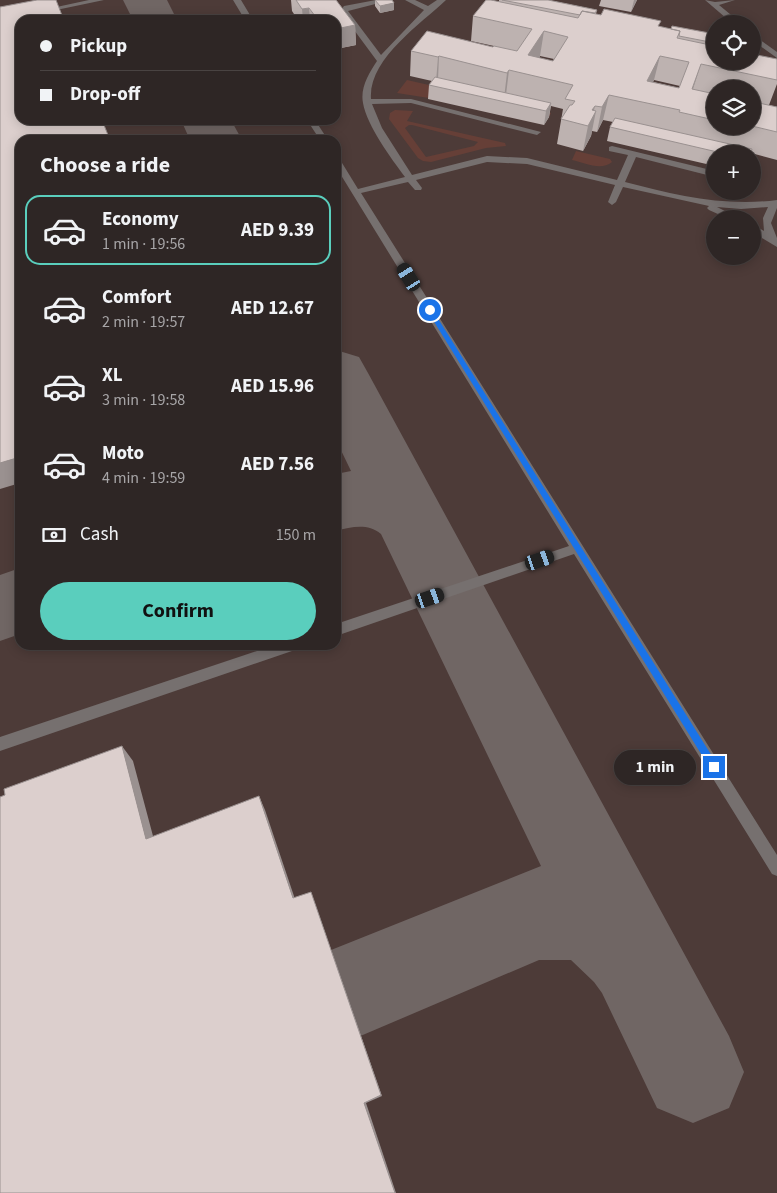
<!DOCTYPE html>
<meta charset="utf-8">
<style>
:root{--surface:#2e2625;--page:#362e2d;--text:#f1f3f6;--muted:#a7a5a7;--line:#494342;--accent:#5acebd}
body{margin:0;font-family:"Source Sans 3",sans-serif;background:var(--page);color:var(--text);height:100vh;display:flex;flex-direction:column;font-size:19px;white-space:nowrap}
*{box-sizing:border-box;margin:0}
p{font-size:16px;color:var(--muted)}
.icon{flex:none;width:28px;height:28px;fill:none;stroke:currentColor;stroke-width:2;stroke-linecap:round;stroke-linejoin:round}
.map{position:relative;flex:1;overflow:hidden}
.sheet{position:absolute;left:15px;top:135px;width:326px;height:515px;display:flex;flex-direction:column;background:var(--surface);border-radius:15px;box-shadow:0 2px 12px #0003,0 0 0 1px var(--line)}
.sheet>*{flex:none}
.hud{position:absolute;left:15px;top:15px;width:326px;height:110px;border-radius:15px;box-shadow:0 2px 12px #0003,0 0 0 1px var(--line);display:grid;align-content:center;height:110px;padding:0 25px;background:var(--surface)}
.fabs{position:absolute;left:706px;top:15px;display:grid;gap:10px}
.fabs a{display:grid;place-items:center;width:55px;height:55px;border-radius:50%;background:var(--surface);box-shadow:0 2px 12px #0003,0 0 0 1px var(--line);font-size:25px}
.end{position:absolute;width:22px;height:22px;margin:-11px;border:6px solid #1a73e8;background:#fff;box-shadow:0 0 0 2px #fff}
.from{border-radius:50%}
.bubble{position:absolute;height:35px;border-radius:18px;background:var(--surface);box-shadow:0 2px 12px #0003,0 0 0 1px var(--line);font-size:16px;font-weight:700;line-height:35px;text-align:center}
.car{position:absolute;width:15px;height:30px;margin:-15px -8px;border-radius:6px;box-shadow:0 0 4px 1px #0007;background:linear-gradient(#222 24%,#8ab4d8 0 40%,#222 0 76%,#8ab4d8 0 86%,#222 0)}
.hud b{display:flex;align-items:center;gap:18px;height:48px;font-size:19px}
.hud b+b{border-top:1px solid var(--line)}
.hud i{width:12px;height:12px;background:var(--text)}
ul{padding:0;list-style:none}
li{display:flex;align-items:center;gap:15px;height:70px;margin:0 10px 8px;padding:0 15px;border:2px solid transparent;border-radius:15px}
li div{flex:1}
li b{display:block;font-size:19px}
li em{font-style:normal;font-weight:700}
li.current{border-color:var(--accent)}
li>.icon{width:45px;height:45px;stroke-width:1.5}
h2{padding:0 25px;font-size:22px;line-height:60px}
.pay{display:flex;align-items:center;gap:12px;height:55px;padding:0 25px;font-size:19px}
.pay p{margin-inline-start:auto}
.button{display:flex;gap:10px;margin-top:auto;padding:10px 25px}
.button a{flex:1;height:58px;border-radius:30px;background:var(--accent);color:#111;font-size:20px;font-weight:700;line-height:58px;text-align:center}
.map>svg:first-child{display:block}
</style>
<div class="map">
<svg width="777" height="1193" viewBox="0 0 777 1193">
<rect width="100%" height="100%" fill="#3e3331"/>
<path fill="#4d3b38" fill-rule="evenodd" d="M0 0H777V1193H0ZM20 20H336V120H20ZM715 24H752V61H715ZM715 89H752V126H715ZM20 140H336V645H20ZM715 154H752V191H715ZM715 219H752V256H715Z"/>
<path fill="#663f37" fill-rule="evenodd" d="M407 80 551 113 549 117 397 93Z
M395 110 413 111 407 121 505 143 506 146 486 148 431 162 423 161 418 158 389 119 390 113ZM409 125H412L478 142 474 146 426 157 405 128Z
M576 151 610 159 612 162C601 171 585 163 572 160Z"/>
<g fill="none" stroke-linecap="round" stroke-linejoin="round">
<path fill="#706664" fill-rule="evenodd" d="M123 0H167L177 20H133Z
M181 120H231L242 140H190Z
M336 350 359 357 368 373 729 1036 744 1072 729 1108 693 1123 657 1108 602 993 594 982 571 960H539L351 1040 316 1026 302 991 316 956 541 866 381 534C367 523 352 527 336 531V474L351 471 336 440Z
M20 568V634L0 641V575Z"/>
<path fill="#76706f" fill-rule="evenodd" d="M89 0H104L42 13 38 11Z
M233 0H241L253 20H245Z
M376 0H391L348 11 381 55 424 10 405 0H415L428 6 437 0H446C421 24 368 59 371 99H411L541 132 537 135 411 103 372 104 382 128 412 175 487 156 527 158 617 180 628 155 609 151V147L612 146 715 171V177L636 157 625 182C675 195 725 207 777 200V208L771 223 777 238V247L752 232V224L764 231 763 218 768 207 741 209 717 207 741 219H729L709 210 707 208 709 206 623 187 616 202 612 205 608 202 615 185 527 164 487 162 416 180 422 188 421 190H415L408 182 361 193 777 855V876L772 874 574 554 336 636V624L569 546 336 167V157L339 158 358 189 405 177C391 158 367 126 363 103 360 88 369 73 377 61L340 11 344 6Z
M705 0 715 2 735 0 719 5 742 24H733Z
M752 34 777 52V58L752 40Z
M307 120H315L328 140H320Z
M275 645H298L297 649 292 651 0 751V737Z"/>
</g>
<path fill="#bdb2b0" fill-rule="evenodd" d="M291 0H336L355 25 356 45 336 49V20H298L292 11Z
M375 0 394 10 380 13 375 6Z
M499 0H548L597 10 596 14 671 29 715 34V61L777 59V84L769 105 777 107V160L751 153 715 154V166L607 141 610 127 613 122 603 120 597 132 592 131 591 136 583 151 557 144 563 109 551 106 549 117 544 125 428 99 429 85 432 81 410 76 411 51 493 47 494 46 471 41 473 16 499 2ZM540 56 554 59 553 61 539 58ZM654 80 680 86 679 88 653 82ZM694 89 715 94V89H752V102L758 103 752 126H715V94Z
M601 0H637L631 12 599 6Z"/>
<path fill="#9a9190" d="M634 0H637L631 12Z
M394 3V10L380 13V6Z
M309 8 310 20H303L302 9Z
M63 18V20H49Z
M355 25 356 45 336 49V29Z
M544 31 540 56 528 75V55Z
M439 56 438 80 436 82 438 57Z
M660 56 654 80 643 102 647 81Z
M701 64 693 89 684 113 692 89Z
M509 70 506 95 504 98 507 73Z
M609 95 603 120 597 132 602 107Z
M551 103 549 117 544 125 546 111Z
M595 106 592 118 596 111 591 136 583 151 588 126 592 110Z
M20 457V483L0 489V463Z
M122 746 133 761 157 851 146 839Z
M259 796 265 810 298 908 293 898Z
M314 901 382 1096 366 1103 396 1193H395L364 1103Z"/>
<path fill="#dccfcd" stroke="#9a9190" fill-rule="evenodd" d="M37 0H56L63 18 49 20H20V120H102L110 140H20V457L0 463V7Z
M296 0H336L355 25 336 29V20H318L309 8 302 9Z
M375 0H392L394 3 380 6Z
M486 0H491L578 18 582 11 601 15 604 9 661 21 658 26 680 31 677 38 715 46V61H752V54L777 59V80L701 64 692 89 715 94V117L712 116 710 119 679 112 680 110 609 95 602 107 595 106 592 110 596 111 588 126 561 119 570 105H572L575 101 565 99 573 85 509 70 507 73 439 56 438 57 411 51 427 31 493 47 494 46 517 51 532 29 473 16ZM544 31 568 37 553 61 528 55ZM660 56 689 62 679 88 647 81Z
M502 0H548L597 10 595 13 582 11 580 15Z
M672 26 715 34V43L679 36 680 31 671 29Z
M435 77 551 103 546 111 429 85Z
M752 103 758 105 759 103 777 107V132L752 126Z
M615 118 752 149 751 154H726L610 127Z
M122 746 146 839 259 796 293 898 311 892 381 1095 364 1103 395 1193H0V797L5 795 4 789Z"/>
<path fill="#1a73e8" d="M430 308 432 309 717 764V770H711L428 312V309Z"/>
</svg>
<div class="fabs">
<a><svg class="icon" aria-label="locate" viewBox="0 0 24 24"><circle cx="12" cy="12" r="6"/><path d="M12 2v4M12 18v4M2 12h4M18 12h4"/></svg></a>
<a><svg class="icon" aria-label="layers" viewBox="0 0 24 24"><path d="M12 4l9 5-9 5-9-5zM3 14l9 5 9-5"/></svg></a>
<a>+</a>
<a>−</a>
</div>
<i class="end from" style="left:430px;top:310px"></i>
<i class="end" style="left:714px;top:767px"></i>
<div class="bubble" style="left:614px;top:750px;width:82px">1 min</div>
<i class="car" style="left:409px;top:277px;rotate:328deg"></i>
<i class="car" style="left:540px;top:560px;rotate:71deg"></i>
<i class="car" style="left:430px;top:598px;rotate:71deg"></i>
<div class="hud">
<b><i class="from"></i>Pickup</b>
<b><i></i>Drop-off</b>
</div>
<section class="sheet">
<h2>Choose a ride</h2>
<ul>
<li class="current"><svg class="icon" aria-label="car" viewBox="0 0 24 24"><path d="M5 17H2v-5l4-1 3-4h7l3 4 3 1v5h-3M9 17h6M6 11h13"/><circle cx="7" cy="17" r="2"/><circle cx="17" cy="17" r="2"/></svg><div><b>Economy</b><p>1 min · 19:56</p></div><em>AED 9.39</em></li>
<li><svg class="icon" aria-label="car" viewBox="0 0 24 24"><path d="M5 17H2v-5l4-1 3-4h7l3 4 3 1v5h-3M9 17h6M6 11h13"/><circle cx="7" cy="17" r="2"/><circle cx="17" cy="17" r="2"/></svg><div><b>Comfort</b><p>2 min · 19:57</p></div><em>AED 12.67</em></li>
<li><svg class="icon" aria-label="car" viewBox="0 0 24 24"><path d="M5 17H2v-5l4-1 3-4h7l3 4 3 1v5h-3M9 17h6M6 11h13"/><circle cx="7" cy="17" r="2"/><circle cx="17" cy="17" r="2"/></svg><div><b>XL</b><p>3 min · 19:58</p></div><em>AED 15.96</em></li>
<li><svg class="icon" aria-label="car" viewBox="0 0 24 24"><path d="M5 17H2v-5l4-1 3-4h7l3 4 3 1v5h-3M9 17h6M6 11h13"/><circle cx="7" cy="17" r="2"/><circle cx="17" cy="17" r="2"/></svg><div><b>Moto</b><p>4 min · 19:59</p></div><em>AED 7.56</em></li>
</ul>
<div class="pay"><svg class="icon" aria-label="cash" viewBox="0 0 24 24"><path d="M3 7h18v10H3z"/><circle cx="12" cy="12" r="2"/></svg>Cash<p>150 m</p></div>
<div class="button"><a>Confirm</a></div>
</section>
</div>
